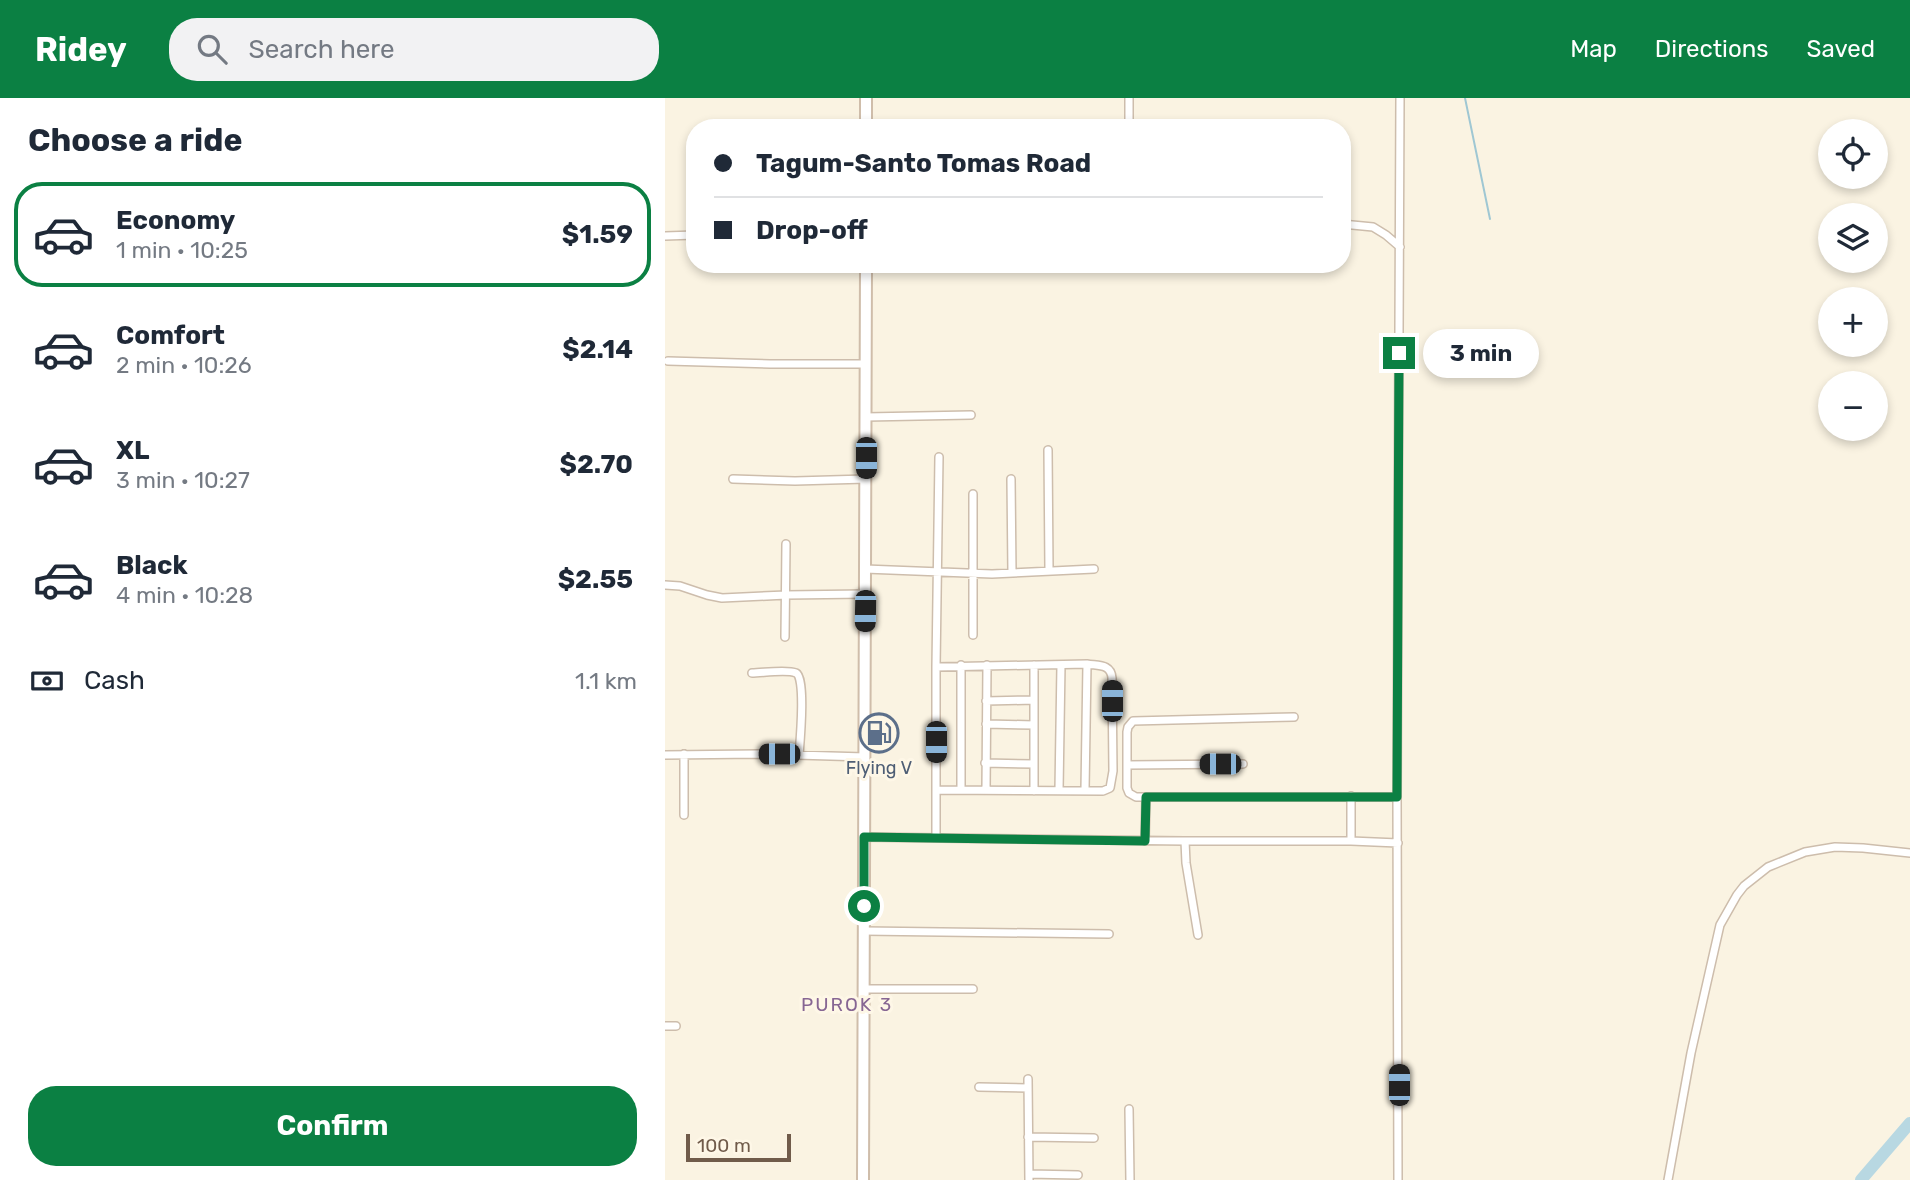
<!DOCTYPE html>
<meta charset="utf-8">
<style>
:root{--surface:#fff;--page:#f2f2f3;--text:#1f2937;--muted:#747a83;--line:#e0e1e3;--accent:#0b8043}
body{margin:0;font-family:Rubik,sans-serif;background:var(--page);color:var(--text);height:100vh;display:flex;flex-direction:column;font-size:26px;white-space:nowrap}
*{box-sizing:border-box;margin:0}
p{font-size:23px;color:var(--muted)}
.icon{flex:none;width:38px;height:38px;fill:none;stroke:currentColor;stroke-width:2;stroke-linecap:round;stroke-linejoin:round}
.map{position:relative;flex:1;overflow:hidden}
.panel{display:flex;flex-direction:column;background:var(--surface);width:665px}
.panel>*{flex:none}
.top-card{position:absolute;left:21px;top:21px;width:665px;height:154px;border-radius:28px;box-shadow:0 4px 10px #0003;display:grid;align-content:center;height:154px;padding:0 28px;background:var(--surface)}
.fabs{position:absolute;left:1153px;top:21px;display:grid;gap:14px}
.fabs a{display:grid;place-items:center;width:70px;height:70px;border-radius:50%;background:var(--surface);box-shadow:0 4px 10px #0003;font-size:35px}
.scale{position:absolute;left:21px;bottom:18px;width:105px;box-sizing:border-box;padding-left:7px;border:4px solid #705b4a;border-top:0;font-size:19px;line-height:24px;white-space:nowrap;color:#705b4a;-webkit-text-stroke:5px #fef7e7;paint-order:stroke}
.end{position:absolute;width:32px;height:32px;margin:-16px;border:9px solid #0b8043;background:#fff;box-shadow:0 0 0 4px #fff}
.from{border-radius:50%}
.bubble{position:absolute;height:49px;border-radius:24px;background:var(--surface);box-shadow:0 4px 10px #0003;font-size:23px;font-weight:700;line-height:49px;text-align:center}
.car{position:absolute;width:21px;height:42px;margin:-21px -10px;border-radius:9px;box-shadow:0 0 5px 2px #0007;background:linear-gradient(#222 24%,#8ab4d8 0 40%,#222 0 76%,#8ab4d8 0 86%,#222 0)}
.top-card b{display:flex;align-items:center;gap:24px;height:66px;font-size:26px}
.top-card b+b{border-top:2px solid var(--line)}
.top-card i{width:18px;height:18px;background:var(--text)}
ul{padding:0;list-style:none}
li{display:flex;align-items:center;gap:21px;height:105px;margin:0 14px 10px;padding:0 14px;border:4px solid transparent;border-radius:28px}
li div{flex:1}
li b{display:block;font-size:26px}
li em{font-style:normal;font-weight:700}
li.active{border-color:var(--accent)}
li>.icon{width:63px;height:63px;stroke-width:1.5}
h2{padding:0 28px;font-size:32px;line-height:84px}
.pay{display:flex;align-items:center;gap:18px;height:77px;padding:0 28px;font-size:26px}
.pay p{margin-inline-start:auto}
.action{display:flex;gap:14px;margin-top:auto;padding:14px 28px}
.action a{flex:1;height:80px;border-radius:28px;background:var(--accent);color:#fff;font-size:28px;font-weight:700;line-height:80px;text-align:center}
header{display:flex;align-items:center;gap:42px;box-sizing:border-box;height:98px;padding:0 35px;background:var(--accent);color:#fff}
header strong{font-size:33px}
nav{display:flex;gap:38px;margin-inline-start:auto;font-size:24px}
.search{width:490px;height:63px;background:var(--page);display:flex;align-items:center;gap:18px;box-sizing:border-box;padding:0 24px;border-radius:28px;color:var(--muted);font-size:26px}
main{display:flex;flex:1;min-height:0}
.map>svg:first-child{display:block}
</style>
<header>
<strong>Ridey</strong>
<div class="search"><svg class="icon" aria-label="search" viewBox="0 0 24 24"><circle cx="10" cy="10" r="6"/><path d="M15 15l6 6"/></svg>Search here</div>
<nav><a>Map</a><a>Directions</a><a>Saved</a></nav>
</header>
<main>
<section class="panel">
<h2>Choose a ride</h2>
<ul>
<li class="active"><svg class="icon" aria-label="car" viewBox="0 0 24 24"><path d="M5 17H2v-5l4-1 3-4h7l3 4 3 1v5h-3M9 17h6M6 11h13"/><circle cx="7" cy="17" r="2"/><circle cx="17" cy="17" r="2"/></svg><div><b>Economy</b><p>1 min · 10:25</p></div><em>$1.59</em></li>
<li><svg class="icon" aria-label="car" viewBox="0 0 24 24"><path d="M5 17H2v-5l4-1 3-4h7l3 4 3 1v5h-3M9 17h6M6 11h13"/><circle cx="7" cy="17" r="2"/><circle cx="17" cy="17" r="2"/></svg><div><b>Comfort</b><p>2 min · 10:26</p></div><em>$2.14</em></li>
<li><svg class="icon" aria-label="car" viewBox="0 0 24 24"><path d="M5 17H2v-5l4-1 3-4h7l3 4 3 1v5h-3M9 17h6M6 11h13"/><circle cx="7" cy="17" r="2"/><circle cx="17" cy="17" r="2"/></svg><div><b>XL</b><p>3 min · 10:27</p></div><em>$2.70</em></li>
<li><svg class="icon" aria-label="car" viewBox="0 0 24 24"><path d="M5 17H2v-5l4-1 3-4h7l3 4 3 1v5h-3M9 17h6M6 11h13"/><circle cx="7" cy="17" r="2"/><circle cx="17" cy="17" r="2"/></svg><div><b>Black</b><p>4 min · 10:28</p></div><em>$2.55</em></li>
</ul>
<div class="pay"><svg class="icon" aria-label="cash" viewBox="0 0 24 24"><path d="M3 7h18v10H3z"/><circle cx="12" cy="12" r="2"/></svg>Cash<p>1.1 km</p></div>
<div class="action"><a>Confirm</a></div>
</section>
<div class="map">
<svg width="1245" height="1082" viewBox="0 0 1245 1082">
<rect width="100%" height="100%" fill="#faf3e2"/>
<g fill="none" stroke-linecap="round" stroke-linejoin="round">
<path stroke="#9fc7d3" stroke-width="2" d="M800 0 825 121"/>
<path stroke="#b8d8e2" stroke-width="12" d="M1196 1082 1245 1025"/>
<g stroke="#cdbdac" stroke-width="10">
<path id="street" d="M464 0V30
M677 126 708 129 721 137 735 149
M0 138 30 137
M3 263 105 266H201
M201 319 306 317
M383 352 384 472
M68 381 130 383 201 381
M346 381 347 475
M200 471 327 476 429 471
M0 487 15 488 42 497 57 500 121 497 200 496
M308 537V396
M120 539 121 446
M296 567V692
M369 567V693
M271 569 422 566C434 568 446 566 447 580L448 673 445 690 438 693 271 692
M87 575C97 575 122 571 131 575 141 579 135 644 134 657
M321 603 369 602
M629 619 468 623 463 629 462 634V690L464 695 471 699H732
M321 626 369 627
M19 656V717
M0 657 94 656 200 659
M320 665 369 666
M462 667 578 666
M321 692 322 567
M394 692 396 567
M420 692 422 566
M199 739 520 743H686L733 745
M271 739V569L274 359
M480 743 481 699
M520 743 521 765 533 837
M686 743V698
M199 833 444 836
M199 891H308
M0 928H11
M363 981 364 1082
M314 989 363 990
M464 1011 465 1082
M363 1039 429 1040
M364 1076 413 1077
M733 1082 732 699 735 0
M1003 1082 1026 955 1055 827 1072 797 1079 788 1103 769 1140 754 1170 749 1198 750 1245 755"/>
</g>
<g stroke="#cfbdaa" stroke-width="14">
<path id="secondary" d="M201 0V30
M198 1082 201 166"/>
</g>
<use href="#street" stroke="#fff" stroke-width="7"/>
<use href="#secondary" stroke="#fff" stroke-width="10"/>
</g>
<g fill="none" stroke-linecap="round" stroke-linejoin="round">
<path stroke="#0b8043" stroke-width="9" d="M199 808V739L480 743 481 699H732L734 255"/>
</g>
<defs>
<g id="fuel-ring" transform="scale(2.0125)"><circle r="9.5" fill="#fef7e7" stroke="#5c6f8a" stroke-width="1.5"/><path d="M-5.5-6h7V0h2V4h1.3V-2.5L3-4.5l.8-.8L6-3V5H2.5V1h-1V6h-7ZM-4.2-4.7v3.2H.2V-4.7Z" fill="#5c6f8a"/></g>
</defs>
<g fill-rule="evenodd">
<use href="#fuel-ring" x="214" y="635"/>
</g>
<g text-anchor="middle" stroke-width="6" stroke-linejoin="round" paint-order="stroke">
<g font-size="18" fill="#4e5e75" stroke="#fef7e7">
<text x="214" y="676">Flying V</text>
</g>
<g font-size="19" letter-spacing="2" fill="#876693" stroke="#fef7e7">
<text x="182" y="913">PUROK 3</text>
</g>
</g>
</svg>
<div class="fabs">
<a><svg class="icon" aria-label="locate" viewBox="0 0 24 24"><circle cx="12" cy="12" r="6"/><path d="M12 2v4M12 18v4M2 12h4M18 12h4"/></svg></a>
<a><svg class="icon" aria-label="layers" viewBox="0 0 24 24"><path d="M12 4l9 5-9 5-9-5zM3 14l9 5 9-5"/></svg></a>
<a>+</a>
<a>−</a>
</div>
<div class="scale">100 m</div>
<i class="end from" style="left:199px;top:808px"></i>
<i class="end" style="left:734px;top:255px"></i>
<div class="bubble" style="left:758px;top:231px;width:116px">3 min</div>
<i class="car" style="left:201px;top:360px;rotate:180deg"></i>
<i class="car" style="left:200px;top:513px;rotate:181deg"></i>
<i class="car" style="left:447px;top:603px;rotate:0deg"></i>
<i class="car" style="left:271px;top:644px;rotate:180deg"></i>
<i class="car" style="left:114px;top:656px;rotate:270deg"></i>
<i class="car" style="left:555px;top:666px;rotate:270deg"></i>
<i class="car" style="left:734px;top:987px;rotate:0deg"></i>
<div class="top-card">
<b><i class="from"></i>Tagum-Santo Tomas Road</b>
<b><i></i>Drop-off</b>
</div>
</div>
</main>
